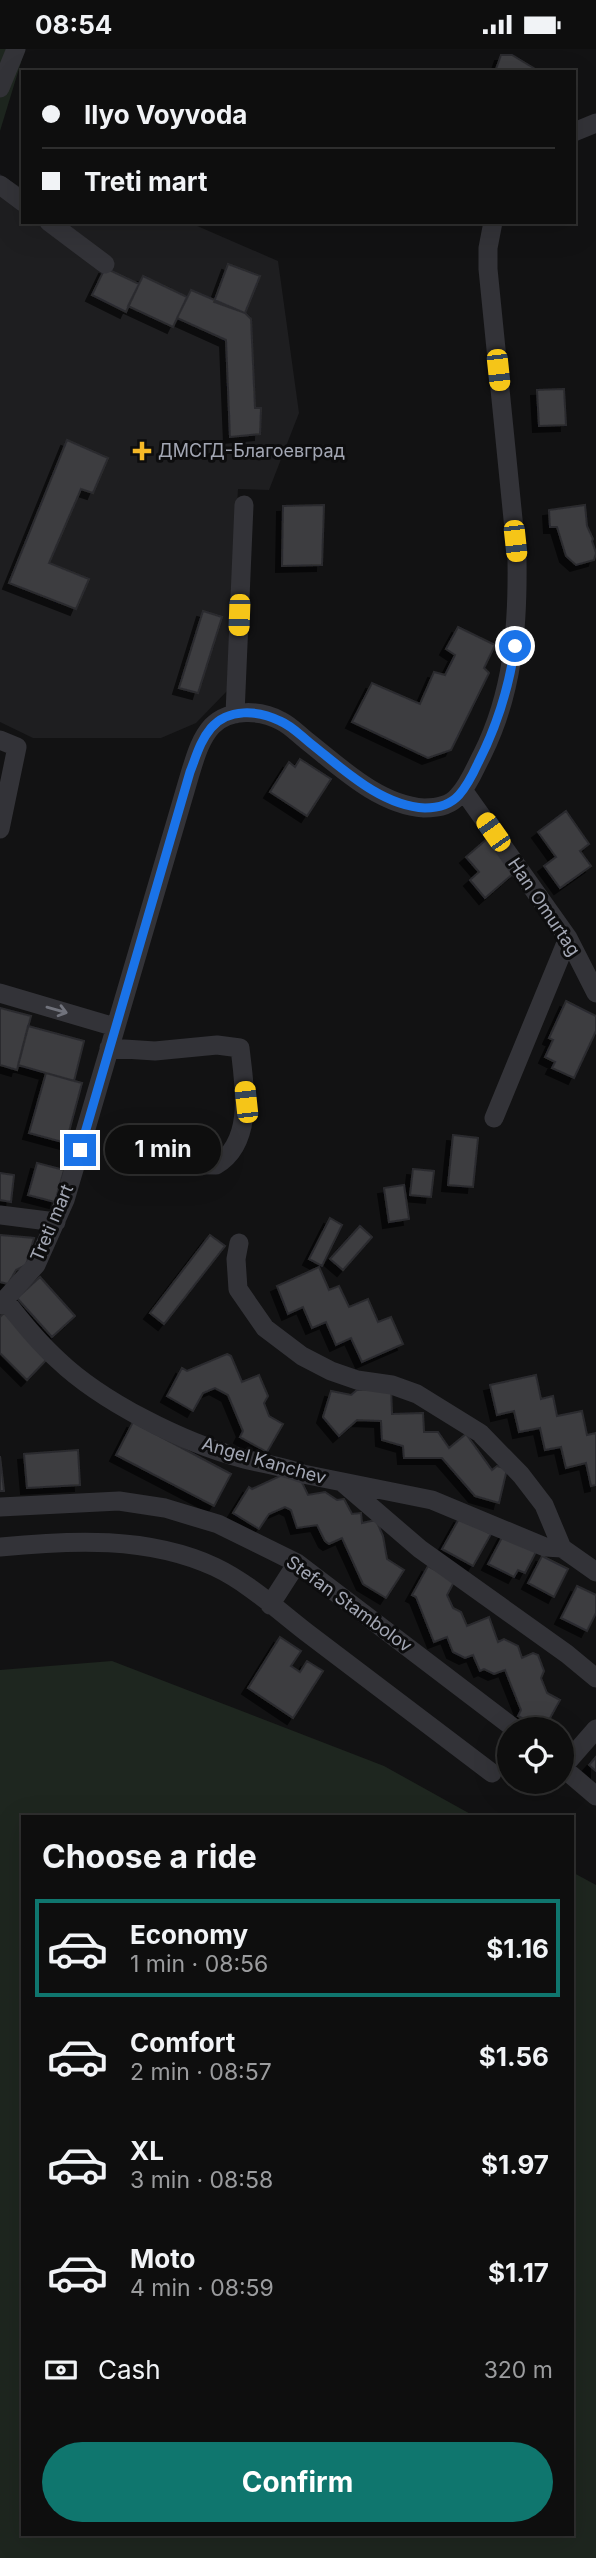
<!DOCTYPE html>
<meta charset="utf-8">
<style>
:root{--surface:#0e0e0e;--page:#1c1c1c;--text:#f1f3f6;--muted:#9b9c9e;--line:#2e2e2e;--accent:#0f766e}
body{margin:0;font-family:Inter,sans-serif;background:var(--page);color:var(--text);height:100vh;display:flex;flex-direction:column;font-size:26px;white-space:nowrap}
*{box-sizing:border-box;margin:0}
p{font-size:23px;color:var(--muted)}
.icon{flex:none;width:38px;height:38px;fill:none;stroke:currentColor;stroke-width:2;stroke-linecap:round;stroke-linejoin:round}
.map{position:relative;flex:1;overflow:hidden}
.panel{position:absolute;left:21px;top:1766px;width:553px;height:721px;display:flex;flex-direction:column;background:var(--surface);border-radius:0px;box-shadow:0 7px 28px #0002,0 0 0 2px var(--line)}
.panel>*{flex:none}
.hud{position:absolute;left:21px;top:21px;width:555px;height:154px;border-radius:0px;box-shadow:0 7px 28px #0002,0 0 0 2px var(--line);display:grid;align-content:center;height:154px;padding:0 21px;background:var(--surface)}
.tools{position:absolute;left:497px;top:1668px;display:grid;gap:14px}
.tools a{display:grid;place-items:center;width:77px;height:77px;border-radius:50%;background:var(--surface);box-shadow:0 7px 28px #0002,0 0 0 2px var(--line);font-size:35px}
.end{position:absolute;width:32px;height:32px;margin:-16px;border:9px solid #1a73e8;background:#fff;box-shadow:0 0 0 4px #fff}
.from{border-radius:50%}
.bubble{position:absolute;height:49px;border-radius:24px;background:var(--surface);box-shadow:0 7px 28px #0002,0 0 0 2px var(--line);font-size:23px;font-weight:700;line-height:49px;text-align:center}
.car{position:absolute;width:21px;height:42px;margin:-21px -10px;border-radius:9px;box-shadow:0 0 5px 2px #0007;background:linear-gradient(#f5c518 24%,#345 0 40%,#f5c518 0 76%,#345 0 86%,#f5c518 0)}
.hud b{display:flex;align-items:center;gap:24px;height:66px;font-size:26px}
.hud b+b{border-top:2px solid var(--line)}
.hud i{width:18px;height:18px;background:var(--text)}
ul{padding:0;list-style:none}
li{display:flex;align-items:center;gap:21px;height:98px;margin:0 14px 10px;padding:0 7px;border:4px solid transparent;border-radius:0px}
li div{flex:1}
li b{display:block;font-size:26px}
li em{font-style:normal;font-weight:700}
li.selected{border-color:var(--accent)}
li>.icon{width:63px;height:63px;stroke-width:1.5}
h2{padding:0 21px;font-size:32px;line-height:84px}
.pay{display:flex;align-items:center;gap:18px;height:77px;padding:0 21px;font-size:26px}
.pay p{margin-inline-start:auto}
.button{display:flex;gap:14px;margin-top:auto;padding:14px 21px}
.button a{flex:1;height:80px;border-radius:42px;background:var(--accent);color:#fff;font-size:28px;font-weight:700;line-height:80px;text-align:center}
.status{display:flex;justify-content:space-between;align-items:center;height:49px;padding:0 35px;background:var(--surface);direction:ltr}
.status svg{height:19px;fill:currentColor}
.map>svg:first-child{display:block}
</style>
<div class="status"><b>08:54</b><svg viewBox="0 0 49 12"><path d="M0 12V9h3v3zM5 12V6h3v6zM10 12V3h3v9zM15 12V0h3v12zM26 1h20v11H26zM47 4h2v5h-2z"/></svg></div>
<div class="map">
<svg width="596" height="2509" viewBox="0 0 596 2509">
<defs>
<filter id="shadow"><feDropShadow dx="-6" dy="6" stdDeviation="0" flood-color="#0009"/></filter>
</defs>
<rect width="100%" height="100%" fill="#121213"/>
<path fill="#1e1e20" d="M0 125 23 140V173H188L278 212 299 364 269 441 238 440 227 642 196 674 161 689H33L0 673Z"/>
<path fill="#1e261f" d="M0 0H25L0 82Z
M112 1612 384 1717 474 1767 23 1768V2485H572V1823L596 1836V2509H0V1621Z"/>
<path fill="#3c3c40" stroke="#2c2c2f" stroke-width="2" filter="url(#shadow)" d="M501 6H512L540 23H495Z
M228 215 260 227 245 264 214 253Z
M105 219 139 235 126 263 92 246Z
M143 227 187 248 173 278 128 257Z
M191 241 245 264 251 270 255 359H261L260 385 230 388 226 291 177 269Z
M564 340 566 376 539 377 537 341Z
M67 391 108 409 93 444 81 440 49 514 89 530 76 560 9 534Z
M324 456 322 516 282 517 283 457Z
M585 456 587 477 593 490 592 492 596 504 594 511 576 516 566 507 557 478H550L549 461Z
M203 562 222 568 198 644 179 639Z
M458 578 495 596 484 619 489 624 451 701 428 709 352 673 372 634 420 655 434 623 445 626 455 606 446 600Z
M300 710 331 730 307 767 270 743 289 713 295 718Z
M566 762 589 795 580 802 591 817 560 839 544 817 556 808 538 783Z
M487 790 515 823 485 849 470 831 479 823 466 808Z
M566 952 596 967V982L574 1029 552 1019 555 1013 545 1008 553 991 549 989Z
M0 959 31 967 17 1021 0 1016Z
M28 977 84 992 74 1032 18 1016Z
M46 1024 82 1034 66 1094 29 1084Z
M453 1086 478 1089 473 1138 448 1136Z
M37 1114 64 1121 55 1153 28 1146Z
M413 1120 434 1122 431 1148 410 1146Z
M0 1124 14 1126 11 1153 0 1151Z
M404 1136 409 1170 389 1173 384 1139Z
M330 1169 342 1176 322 1217 309 1210Z
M360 1177 372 1188 343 1221 330 1210Z
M0 1186 34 1189 26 1216 16 1221 8 1235 0 1233Z
M210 1186 225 1197 164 1275 150 1264Z
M319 1218 329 1241 339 1237 349 1258 368 1250 378 1273 391 1268 403 1295 362 1313 351 1289 336 1296 326 1273 312 1279 303 1258 288 1265 277 1237Z
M40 1228 75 1267 52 1288 17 1249Z
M4 1264 49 1308 27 1331 0 1304V1268Z
M227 1305 231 1307 242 1333 259 1326 268 1347 264 1354 269 1367 283 1375 267 1403 240 1388 243 1382 228 1346 215 1339 203 1344 193 1362 167 1347 182 1319 187 1322Z
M536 1326 541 1350 553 1347 557 1367 582 1362 587 1386 596 1384V1436L591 1437 586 1414 566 1419 561 1398 545 1401 540 1379 519 1383 514 1362 497 1366 490 1336Z
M391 1339 392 1365 423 1364 424 1383H438L449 1399 466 1385 492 1421 497 1417 507 1420 499 1454 475 1447 442 1409H404L403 1397 382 1391 381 1372 357 1371 339 1387 323 1368 331 1342 351 1346 357 1341Z
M133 1373 231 1425 214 1457 116 1406Z
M78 1401 80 1436 27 1439 24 1405Z
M0 1407 4 1442H0Z
M293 1421 297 1423 308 1446 325 1443 337 1451 344 1450 352 1465 361 1464 362 1474 376 1471 383 1487 387 1510 404 1521 386 1549 363 1535 342 1489 329 1495 325 1492 317 1476 297 1479 291 1461 285 1458 269 1465 259 1480 233 1464 249 1438 252 1440Z
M460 1468 491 1485 473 1517 442 1500Z
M506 1481 538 1499 525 1524 518 1521 514 1528 488 1515Z
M542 1507 568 1520 554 1548 528 1534Z
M428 1517 455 1531 447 1546 453 1559 461 1563 467 1577 489 1568 498 1593 504 1590 518 1597 522 1609 533 1604 538 1606 544 1622 541 1629 547 1644 560 1651 544 1680 518 1667 521 1661 505 1621 494 1625 484 1620 480 1622 473 1606 465 1609 453 1603 447 1588 434 1593 416 1548 412 1546Z
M577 1537 596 1546V1564L587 1582 561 1569Z
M280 1588 301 1602 291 1617 300 1623 307 1612 323 1622 293 1669 248 1639Z
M596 1708V1722L589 1716Z"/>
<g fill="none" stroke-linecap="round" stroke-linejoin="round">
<path stroke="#333338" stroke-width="19" d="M0 39 16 0
M574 83 596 74
M0 136 23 153
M49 173 105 215
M235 665 244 456
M0 691 17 698 0 780
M463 741 568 889 596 944
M0 944 115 978
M109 999 155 1002 217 996 240 999C244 1035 255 1093 216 1116L148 1115
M494 1069 568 889
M0 1166 56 1173
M239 1194 236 1210 238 1240 265 1279 302 1307 331 1322 357 1331 392 1336 417 1345 480 1384 521 1426 544 1456 562 1499 596 1523
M5 1251C21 1272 38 1293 58 1311 102 1353 182 1393 241 1409 262 1415 283 1417 303 1425L432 1451 545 1498 562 1499
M0 1256 36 1216 65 1151 190 725C195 709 200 690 212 677 230 659 261 661 281 672 291 677 298 685 307 692 340 718 379 756 424 759 437 759 450 757 458 747 469 736 475 719 482 706 513 644 518 579 517 510L488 220V199L493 173
M342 1433 420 1500 567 1605 596 1629
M0 1458 119 1452 165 1459 218 1475 297 1514 515 1680
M0 1498C71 1491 148 1487 215 1518 249 1534 280 1563 310 1586 370 1632 431 1678 492 1724
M270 1556 297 1514
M562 1718 596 1747
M562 1719 596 1680"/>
</g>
<defs><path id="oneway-shaft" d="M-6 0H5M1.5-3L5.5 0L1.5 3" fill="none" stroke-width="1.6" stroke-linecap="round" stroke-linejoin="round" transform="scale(1.75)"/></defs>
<use stroke="#71737c" href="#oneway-shaft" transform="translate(57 961) rotate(16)"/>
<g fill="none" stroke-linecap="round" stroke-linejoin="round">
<path stroke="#1a73e8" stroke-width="9" d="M80 1101 190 723C196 708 200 692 211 679 228 659 258 661 280 672 292 677 300 686 310 694 343 720 381 757 425 759 438 759 450 756 459 746 467 737 473 725 478 714 497 677 509 638 515 597"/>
</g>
<path fill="#f6b927" stroke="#0d0d0e" stroke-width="2.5" d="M138.5 391.5h7v7h7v7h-7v7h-7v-7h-7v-7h7z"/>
<g text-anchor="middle" stroke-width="6" stroke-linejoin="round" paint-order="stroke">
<g font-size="18" fill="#a3a7b4" stroke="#0d0d0e" text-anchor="start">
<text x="158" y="408">ДМСГД-Благоевград</text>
</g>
<g font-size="18" fill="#a3a7b4" stroke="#0d0d0e">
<text transform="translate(544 858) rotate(56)" y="6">Han Omurtag</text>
<text transform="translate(52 1174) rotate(-67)" y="6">Treti mart</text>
<text transform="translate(264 1412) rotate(16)" y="6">Angel Kanchev</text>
<text transform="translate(349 1555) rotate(36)" y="6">Stefan Stambolov</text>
</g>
</g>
</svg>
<div class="tools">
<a><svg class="icon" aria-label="locate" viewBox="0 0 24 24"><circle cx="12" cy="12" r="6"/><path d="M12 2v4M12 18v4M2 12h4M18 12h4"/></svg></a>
</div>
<i class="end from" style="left:515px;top:597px"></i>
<i class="end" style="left:80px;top:1101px"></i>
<div class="bubble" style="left:105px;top:1076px;width:116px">1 min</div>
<i class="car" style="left:498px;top:321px;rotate:174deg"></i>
<i class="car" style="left:515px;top:492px;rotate:174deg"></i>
<i class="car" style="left:239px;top:566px;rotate:182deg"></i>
<i class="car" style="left:493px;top:783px;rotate:325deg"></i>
<i class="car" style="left:246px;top:1053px;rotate:354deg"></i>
<div class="hud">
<b><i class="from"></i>Ilyo Voyvoda</b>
<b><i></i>Treti mart</b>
</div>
<section class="panel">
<h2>Choose a ride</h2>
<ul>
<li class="selected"><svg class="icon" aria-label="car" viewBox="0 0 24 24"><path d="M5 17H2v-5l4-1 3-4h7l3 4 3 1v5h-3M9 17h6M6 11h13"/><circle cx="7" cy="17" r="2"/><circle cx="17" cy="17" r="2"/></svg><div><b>Economy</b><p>1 min · 08:56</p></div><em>$1.16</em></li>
<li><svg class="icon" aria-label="car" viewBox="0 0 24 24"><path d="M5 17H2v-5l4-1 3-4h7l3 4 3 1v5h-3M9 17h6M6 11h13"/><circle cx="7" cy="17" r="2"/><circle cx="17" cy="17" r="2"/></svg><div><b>Comfort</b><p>2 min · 08:57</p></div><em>$1.56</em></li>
<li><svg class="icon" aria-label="car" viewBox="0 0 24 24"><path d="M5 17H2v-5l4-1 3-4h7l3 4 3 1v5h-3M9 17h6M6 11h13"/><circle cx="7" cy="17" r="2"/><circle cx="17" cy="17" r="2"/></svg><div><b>XL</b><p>3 min · 08:58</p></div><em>$1.97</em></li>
<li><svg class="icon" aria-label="car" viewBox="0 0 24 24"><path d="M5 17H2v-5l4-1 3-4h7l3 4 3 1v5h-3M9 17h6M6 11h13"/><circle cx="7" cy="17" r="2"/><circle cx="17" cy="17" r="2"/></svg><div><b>Moto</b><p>4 min · 08:59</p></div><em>$1.17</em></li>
</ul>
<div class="pay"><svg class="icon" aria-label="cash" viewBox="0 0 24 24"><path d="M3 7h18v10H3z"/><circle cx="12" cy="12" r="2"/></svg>Cash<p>320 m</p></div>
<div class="button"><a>Confirm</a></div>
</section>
</div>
